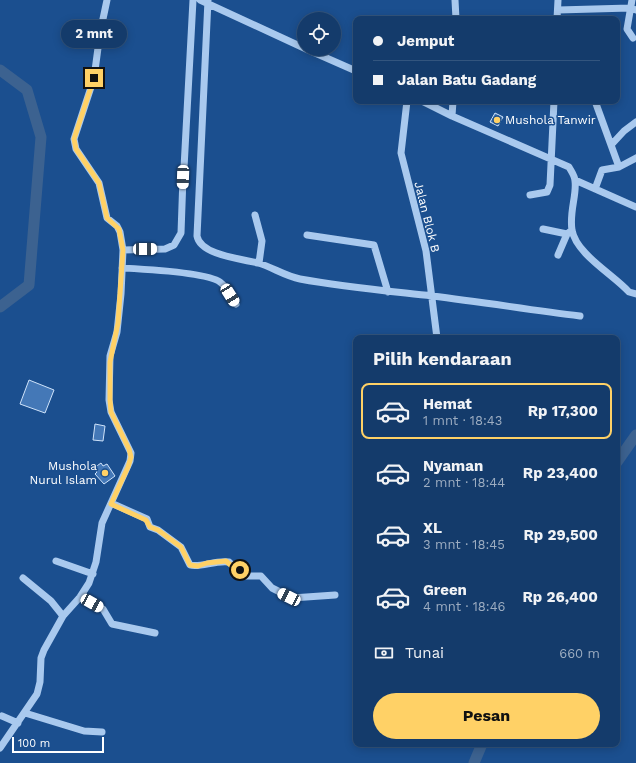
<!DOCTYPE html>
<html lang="id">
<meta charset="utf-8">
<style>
:root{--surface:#143b6b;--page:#214673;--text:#f1f3f6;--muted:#9dadc1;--line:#33557e;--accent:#ffd166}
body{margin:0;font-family:"Work Sans",sans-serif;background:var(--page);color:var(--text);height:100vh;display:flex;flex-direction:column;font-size:15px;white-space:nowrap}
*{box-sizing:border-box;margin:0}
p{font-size:13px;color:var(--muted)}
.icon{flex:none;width:22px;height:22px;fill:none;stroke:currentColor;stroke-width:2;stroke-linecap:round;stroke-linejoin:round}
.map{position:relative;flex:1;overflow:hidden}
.details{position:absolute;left:353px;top:335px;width:267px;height:412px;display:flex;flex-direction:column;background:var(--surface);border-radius:8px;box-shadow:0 2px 10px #0003,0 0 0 1px var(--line)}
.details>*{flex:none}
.hud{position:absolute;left:353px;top:16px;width:267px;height:88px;border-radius:8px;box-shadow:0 2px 10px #0003,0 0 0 1px var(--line);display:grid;align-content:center;height:88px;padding:0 20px;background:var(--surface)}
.tools{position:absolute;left:297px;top:12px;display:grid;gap:8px}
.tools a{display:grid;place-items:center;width:44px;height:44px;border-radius:50%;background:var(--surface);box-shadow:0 2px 10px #0003,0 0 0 1px var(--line);font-size:20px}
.scale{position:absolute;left:12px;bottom:10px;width:92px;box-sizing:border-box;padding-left:4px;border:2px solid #fff;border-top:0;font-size:11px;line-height:14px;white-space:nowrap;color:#fff;-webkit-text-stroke:3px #1b4f8f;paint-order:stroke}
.end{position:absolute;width:18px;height:18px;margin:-9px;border:5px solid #ffd166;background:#111;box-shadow:0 0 0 2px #111}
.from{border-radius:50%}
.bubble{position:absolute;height:28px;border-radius:14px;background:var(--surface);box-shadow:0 2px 10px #0003,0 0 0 1px var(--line);font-size:13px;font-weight:700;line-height:28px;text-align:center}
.car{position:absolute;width:12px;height:24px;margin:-12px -6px;border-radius:5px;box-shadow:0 0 3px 1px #0007;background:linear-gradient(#fff 24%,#345 0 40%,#fff 0 76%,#345 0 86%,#fff 0)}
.hud b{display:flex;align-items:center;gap:14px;height:38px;font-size:15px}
.hud b+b{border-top:1px solid var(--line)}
.hud i{width:10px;height:10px;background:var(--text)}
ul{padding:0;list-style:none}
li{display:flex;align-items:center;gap:12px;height:56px;margin:0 8px 6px;padding:0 12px;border:2px solid transparent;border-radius:8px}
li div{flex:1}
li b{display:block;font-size:15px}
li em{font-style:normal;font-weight:700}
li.on{border-color:var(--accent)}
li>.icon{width:36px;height:36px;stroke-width:1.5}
h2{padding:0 20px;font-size:18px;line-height:48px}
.pay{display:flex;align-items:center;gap:10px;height:44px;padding:0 20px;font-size:15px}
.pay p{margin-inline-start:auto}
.button{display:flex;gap:8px;margin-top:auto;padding:8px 20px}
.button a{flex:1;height:46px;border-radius:24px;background:var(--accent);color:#111;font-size:16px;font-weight:700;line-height:46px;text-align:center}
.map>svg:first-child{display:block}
</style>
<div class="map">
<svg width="636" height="763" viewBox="0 0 636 763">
<rect width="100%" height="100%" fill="#1b4f8f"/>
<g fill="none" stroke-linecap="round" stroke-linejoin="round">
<path stroke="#3c6290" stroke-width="11" d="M0 70 27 90 41 137 29 285 0 307
M617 462 636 435
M474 763 482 744"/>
</g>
<path fill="#4478b7" stroke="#cfe3fa" d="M495 113 503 117 498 126 490 122Z
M29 380 54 390 45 413 20 404Z
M95 424 105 426 103 441 93 440Z
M101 463 103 466 107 464 115 476 104 484 95 474 97 472 94 468Z"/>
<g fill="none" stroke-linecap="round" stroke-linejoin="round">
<path stroke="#a9c9ee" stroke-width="7" d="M200 0 304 48
M208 0 197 236C200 255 242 259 258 263 272 267 285 276 300 279 344 287 388 291 432 296 482 302 531 310 580 316
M455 0 456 19
M632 0 627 29 633 38
M558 10 630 8 636 10
M557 19 558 0
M306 49 356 71
M407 101 401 153 426 251 437 338
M422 101 452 116 569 167C571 171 575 176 575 181 577 195 569 212 572 230 576 254 614 275 629 292L636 294
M452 116 453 101
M612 144 624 131 636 122
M619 167 636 158
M184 168 193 0
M575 180 636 207
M595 189 602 170 619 167 595 101
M530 195 547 192 550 185 554 101
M255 215 262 241 259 263
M543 229 567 234
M307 235 374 245 388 292
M123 250 165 249 174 245 181 233 183 177
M558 255 567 234 572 230
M122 268C141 269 206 272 220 282 227 287 231 297 236 304
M111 503 147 519 150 527 158 530 181 547 190 565C200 568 215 560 229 562 234 567 240 571 246 576H261L272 588 292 598 335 595
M56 561 93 574
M23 578 51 601 63 616
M80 597 103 609 112 624 155 633
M25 713 84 731 102 732
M2 716 18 723
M0 748 37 694 40 682 41 658 44 650 63 616 80 597 89 583 96 562 102 523 130 461 131 453 111 412 109 400 110 356 117 332 121 294 123 250 120 232 117 226 107 218 99 183 76 149 74 139 94 78 100 33 107 0"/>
</g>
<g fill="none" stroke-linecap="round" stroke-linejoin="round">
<path stroke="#ffd166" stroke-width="5" d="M94 78 74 139 76 149 99 183 107 218 119 229 123 250 118 323 110 362V400L111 412 129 449 131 457 128 467 111 504 146 520 150 527 158 530 181 547 190 565 198 566 207 563 226 561 234 568 240 570"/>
</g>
<g fill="#ffd166" stroke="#1b4f8f" stroke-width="1.5">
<circle cx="497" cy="120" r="4"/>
<circle cx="105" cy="473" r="4"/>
</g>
<g text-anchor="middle" stroke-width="3" stroke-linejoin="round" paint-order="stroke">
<g font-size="12" fill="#fff" stroke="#1b4f8f" text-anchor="start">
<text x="505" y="124">Mushola Tanwir</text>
<text x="97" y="470" text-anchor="end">Mushola<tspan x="97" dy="14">Nurul Islam</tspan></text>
</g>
<g font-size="12" fill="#fff" stroke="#1b4f8f">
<text transform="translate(427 217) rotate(76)" y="4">Jalan Blok B</text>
</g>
</g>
</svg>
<div class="tools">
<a><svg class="icon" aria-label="locate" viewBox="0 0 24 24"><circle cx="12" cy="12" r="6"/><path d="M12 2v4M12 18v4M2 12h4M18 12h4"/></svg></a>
</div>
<div class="scale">100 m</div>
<i class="end from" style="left:240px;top:570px"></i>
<i class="end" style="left:94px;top:78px"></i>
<div class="bubble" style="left:61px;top:20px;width:66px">2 mnt</div>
<i class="car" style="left:183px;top:177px;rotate:182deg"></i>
<i class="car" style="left:145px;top:249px;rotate:89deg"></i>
<i class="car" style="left:230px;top:295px;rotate:148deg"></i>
<i class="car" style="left:289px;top:597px;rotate:297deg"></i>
<i class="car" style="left:92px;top:603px;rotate:119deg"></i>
<div class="hud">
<b><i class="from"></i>Jemput</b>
<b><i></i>Jalan Batu Gadang</b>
</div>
<section class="details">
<h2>Pilih kendaraan</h2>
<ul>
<li class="on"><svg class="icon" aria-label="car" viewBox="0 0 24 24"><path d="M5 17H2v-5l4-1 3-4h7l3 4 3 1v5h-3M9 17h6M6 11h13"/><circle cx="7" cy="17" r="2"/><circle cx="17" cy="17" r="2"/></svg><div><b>Hemat</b><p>1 mnt · 18:43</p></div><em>Rp 17,300</em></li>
<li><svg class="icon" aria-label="car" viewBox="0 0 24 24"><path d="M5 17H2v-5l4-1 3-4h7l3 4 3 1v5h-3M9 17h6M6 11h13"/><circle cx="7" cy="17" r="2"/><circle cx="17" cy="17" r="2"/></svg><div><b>Nyaman</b><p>2 mnt · 18:44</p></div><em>Rp 23,400</em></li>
<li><svg class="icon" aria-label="car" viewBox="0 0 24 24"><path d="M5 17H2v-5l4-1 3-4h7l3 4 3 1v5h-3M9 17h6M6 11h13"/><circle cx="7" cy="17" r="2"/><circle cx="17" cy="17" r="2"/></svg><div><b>XL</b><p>3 mnt · 18:45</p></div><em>Rp 29,500</em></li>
<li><svg class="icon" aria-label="car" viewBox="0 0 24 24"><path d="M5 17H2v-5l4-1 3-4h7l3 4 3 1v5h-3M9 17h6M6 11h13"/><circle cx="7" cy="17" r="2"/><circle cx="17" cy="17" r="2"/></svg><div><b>Green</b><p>4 mnt · 18:46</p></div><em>Rp 26,400</em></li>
</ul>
<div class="pay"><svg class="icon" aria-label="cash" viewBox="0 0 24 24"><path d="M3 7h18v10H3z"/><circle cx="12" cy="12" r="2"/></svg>Tunai<p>660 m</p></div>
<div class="button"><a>Pesan</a></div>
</section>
</div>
